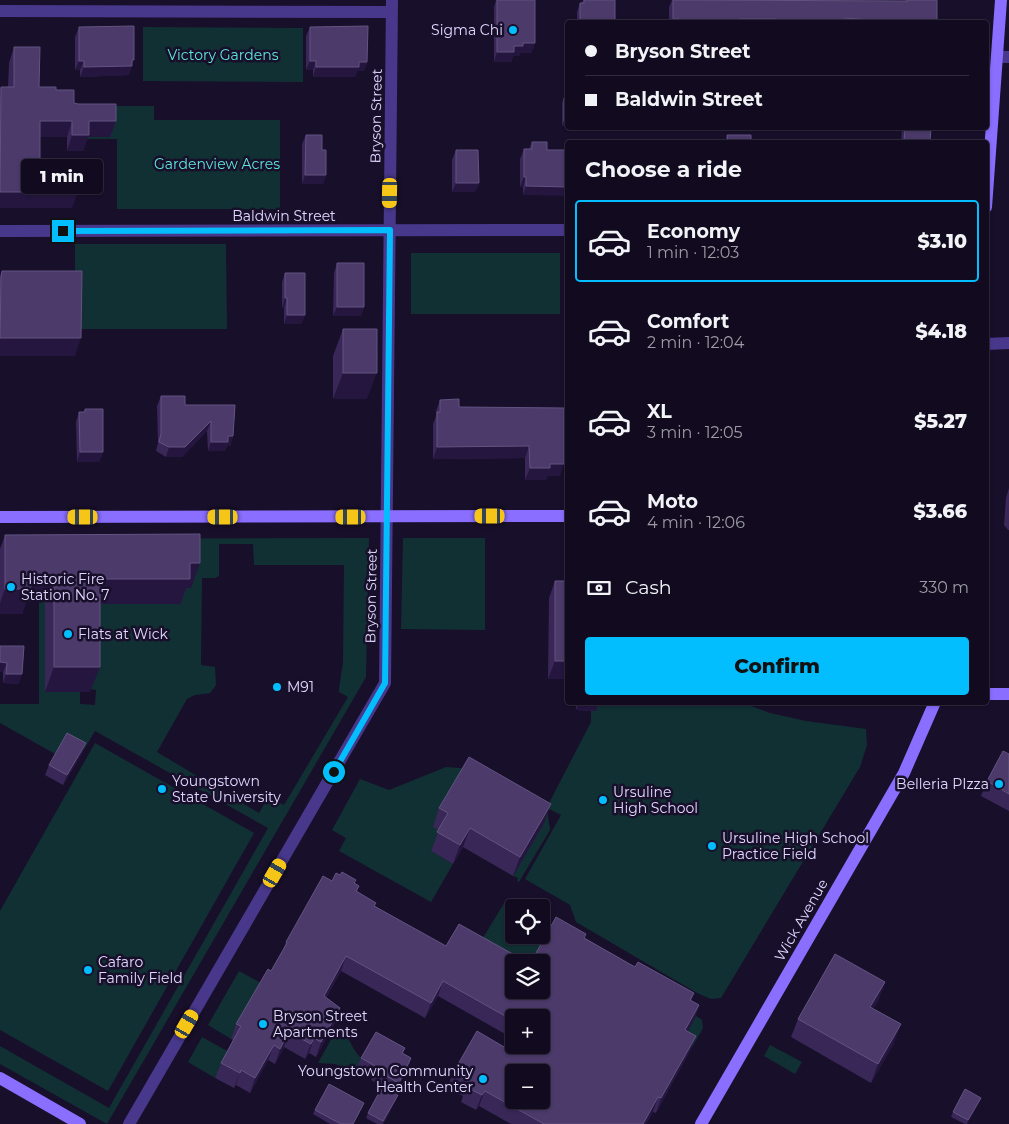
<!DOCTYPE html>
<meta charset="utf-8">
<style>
:root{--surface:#120b20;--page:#1b1429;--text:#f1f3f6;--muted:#9c9ba5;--line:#312b3e;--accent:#03beff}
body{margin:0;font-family:Montserrat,sans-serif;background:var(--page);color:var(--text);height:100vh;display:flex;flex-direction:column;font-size:19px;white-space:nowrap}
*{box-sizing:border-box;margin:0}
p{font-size:16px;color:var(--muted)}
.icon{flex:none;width:28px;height:28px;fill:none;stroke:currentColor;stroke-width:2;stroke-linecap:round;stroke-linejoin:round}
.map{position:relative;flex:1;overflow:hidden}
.side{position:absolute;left:565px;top:140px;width:424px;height:565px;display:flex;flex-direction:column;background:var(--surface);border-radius:5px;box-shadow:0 1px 4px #0004,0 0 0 1px var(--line)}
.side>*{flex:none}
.banner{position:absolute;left:565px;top:20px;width:424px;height:110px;border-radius:5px;box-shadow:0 1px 4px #0004,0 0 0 1px var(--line);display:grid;align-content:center;height:110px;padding:0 20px;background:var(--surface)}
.fabs{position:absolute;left:505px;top:899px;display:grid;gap:10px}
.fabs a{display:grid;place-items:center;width:45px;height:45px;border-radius:5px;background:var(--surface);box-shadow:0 1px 4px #0004,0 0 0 1px var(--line);font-size:25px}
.end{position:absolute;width:22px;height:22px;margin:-11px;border:6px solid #03beff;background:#111;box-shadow:0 0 0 2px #111}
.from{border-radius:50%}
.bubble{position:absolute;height:35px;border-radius:5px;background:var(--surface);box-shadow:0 1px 4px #0004,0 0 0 1px var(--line);font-size:16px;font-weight:800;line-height:35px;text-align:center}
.car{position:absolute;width:15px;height:30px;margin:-15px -8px;border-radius:6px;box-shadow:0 0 4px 1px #0007;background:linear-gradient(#f5c518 24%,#345 0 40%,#f5c518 0 76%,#345 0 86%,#f5c518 0)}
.banner b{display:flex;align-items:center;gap:18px;height:48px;font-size:19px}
.banner b+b{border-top:1px solid var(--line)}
.banner i{width:12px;height:12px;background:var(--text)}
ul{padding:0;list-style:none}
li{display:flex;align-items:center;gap:15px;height:82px;margin:0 10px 8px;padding:0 10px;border:2px solid transparent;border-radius:5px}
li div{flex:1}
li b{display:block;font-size:19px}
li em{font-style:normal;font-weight:800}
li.on{border-color:var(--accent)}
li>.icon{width:45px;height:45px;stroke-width:1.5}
h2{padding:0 20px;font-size:22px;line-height:60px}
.pay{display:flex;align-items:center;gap:12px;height:55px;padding:0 20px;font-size:19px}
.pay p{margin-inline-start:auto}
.action{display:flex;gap:10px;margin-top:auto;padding:10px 20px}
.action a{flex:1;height:58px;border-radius:5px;background:var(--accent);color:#111;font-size:20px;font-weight:800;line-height:58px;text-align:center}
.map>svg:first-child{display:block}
</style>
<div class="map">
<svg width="1009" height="1124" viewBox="0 0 1009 1124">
<rect width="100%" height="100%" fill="#180f2a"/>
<path fill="#113034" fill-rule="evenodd" d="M143 27 303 28V82L143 81Z
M73 106H154V120H280V209H117V139H73Z
M75 244H226L227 329H75Z
M411 253H560V314H411Z
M369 538 366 677 107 1124 0 1064V1046L109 1108 268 828 95 731 82 753 57 755 0 723V704H39V539ZM219 544H253L254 565H344L343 662 339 689V692L348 697 284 805 268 797 259 813 157 752 187 699 195 695 210 693 216 685 215 667 201 665 202 578H215L219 576ZM191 559V588H181L91 604 90 689 96 690 95 705 80 704V692H45L46 615Z
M403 538H485V630L401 629Z
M596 703H743L770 713 806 721 866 729 867 745 860 767 721 998 711 999 697 993 576 922 570 905 525 879 561 815 547 808 550 830 519 882 517 881 518 878 513 876 544 823 547 807 591 722V711H596Z
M95 743 254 833 108 1091 0 1030V911Z
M446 767 460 768 465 770 433 826 442 832 431 851 453 864 431 902 339 851 346 838 332 830 360 779 389 790Z
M506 900 519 907 514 908V935H541V920L555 928 534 962H514L475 951Z
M239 971 261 983 231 1039 208 1025Z
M696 1016 702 1020 703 1028 690 1051 680 1045Z
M339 1025C349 1035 351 1049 362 1059L360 1067 351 1070 335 1064 318 1063Z
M202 1037 229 1052 215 1078 188 1062Z
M770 1045 802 1062 795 1074 764 1056Z"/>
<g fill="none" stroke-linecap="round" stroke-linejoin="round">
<path stroke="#48388b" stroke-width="12" d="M0 11 392 12
M997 57H1009
M0 231 568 230
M986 344 1009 343
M129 1124 385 683 392 0"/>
<path stroke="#896eff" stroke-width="12" d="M986 207 1001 0
M0 517 568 516
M986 694H1009
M0 1078 80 1124
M701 1124 904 773 935 702"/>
</g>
<path fill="#392758" d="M496 0H535V43L531 53H520L519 56H513L511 62H494V7Z
M583 0H615V22H577V12L580 3H582Z
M672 0 905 1V0H937V22H669V7Z
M79 27 132 64 129 75 80 77V70H75V37Z
M310 27 367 62 364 71H357L355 77H313V70H306V36Z
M14 47 39 87 56 90 74 103 116 121 110 137H88L83 151H67V137H40V166L72 208H0V88L1 87H8L9 63Z
M564 98 568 126H562V103Z
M902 128H931L930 142H901Z
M306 135 322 150 326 175 323 184H302V144Z
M727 135 751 142H725Z
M532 142 547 150 523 195V187H520V159L524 149H529Z
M456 150 479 183 475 192H452V160Z
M337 263 364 307 361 316H333L334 273Z
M2 271 75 356H0V277Z
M285 273 305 315 301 324H284V308H282V282Z
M343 329 367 399H333V356Z
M161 396 185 405 233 436 230 446H227L225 451H208L207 431 182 457H166L156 451 158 443 157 406Z
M440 400 459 407 564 408 560 476H547L546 480H525V458L433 459V424L436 416V411Z
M85 409 103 452 99 462H77L76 422 79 412H84Z
M1009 488V530H1008L1004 525 1006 498Z
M5 535 191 588H186L181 604H100L90 692H45V602H26L22 614H0V549Z
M568 547V689H566V679H548L549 598 555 581H566V551Z
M0 646 19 684 3 683V672H0Z
M576 702H599L596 711 576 710Z
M86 743 82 753 63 785 45 775 49 765Z
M1009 754V811L981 796 987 781Z
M439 808 544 823 513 876 463 847 453 864 431 851 439 830 433 827Z
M332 881 354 883 359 886 357 892 375 906 514 990 585 938 635 967 694 993 691 1001 699 1005 694 1020 687 1032 696 1036 690 1051 656 1113 653 1112 646 1124H511L479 1106 476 1110 461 1102 463 1096 447 1088 453 1073 516 1054 541 1018H514V1039L438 996 425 1018 341 971 326 998 335 1023 316 1057 309 1053 305 1059 284 1047 275 1064 268 1060 250 1093 236 1085 234 1088 215 1078 221 1063 233 1040 231 1039 236 1024 271 971 282 952 286 942Z
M885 982 878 1001 873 1009 894 1043 871 1083 791 1037 798 1019Z
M405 1048 403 1053 411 1058 408 1068 395 1092 371 1080 373 1076 357 1068 361 1058Z
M398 1095 396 1100 383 1124H377L366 1118 368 1113Z
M981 1098 979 1102 967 1124H965L951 1117 953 1112Z
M364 1103 362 1108 353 1124H330L313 1114 315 1110Z"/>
<path fill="#24163e" d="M844 18 873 20 872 22H842Z
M673 19H679L678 22H672Z
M739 19H776L774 22H738Z
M523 43H535L531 53H520L519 56H513L511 62H494L497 52Z
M134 60 129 75 80 77 84 67Z
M79 61H84L80 70H75Z
M310 61H316L313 70H306Z
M359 62H367L364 71H357L355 77H313L316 67Z
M40 121H72L67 137H35Z
M89 121H116L110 137H88L83 151H67L72 135Z
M564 121H568V126H562Z
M305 175H326L323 184H302Z
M524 177H526L523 187H520Z
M456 183H479L475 192H452Z
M526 186 568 187V196L523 195Z
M0 192H78L72 208H0Z
M285 298H287L284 308H282Z
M337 307H364L361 316H333Z
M287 315H305L301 324H284Z
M0 338H81L75 356H0Z
M343 373H377L367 399H333Z
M211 421 207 431 182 457H166L169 447Z
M228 436H233L230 446H227L225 451H208L211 442Z
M529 446 525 458 433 459 437 447Z
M80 452H103L99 462H77Z
M550 464H564L560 476H547L546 480H525L530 468Z
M190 563H200L191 588H186L181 604H91L100 579Z
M31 577H54L45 602H26L22 614H0V603L5 589Z
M555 661H568V674L566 679H548Z
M0 662 7 663 3 672H0Z
M54 667H100L90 692H45Z
M6 674H22L19 684 3 683Z
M579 702H599L596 711 576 710Z
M86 743 82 753 63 785 67 775Z
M551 804 544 823 513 876 520 857Z
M470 828 463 847 453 864 460 845Z
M346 956 341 971 318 1011 324 996Z
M443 981 438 996 425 1018 431 1003Z
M885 982 878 1001 864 1026 870 1007Z
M699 1005 694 1020 680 1045 685 1030Z
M340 1008 335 1023 316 1057 321 1042Z
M901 1024 894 1043 871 1083 878 1064Z
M289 1032 284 1047 275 1064 280 1049Z
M696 1036 690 1051 656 1113 661 1098Z
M314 1038 309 1053 305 1059 311 1044Z
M274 1045 268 1060 250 1093 255 1078Z
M411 1058 408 1068 395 1092 399 1083Z
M241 1070 236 1085 234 1088 240 1073Z
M485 1091 479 1106 476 1110 482 1095Z
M398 1095 396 1100 382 1124 383 1121Z
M658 1097 653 1112 646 1124H643Z
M981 1098 979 1102 967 1124 968 1120Z"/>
<path fill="#4b3a6a" stroke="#635381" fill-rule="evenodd" d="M497 0H535V43H523V46H514V52H497Z
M584 0H615V22H580V3H584Z
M673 0 908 1V0H937V22H873V20L844 18V22H776V19H739V22H679V19H673Z
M134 26V60H132V66L84 67V61H79V27Z
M368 26 367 62H359V67H316V61H310V27Z
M14 47H40L39 87H56V90H74V103L78 104H116V121H89V135H72V121H40V166H78V192H0L1 87H14Z
M564 98H568V121H564Z
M905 128H931L930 142H904Z
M306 135H322V150H326V175H305Z
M727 135H751V142H728Z
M532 142H547V150H568V187L526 186V177H524V149H532Z
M456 150H478L479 183H456Z
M337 263H364V307H337Z
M2 271H82L81 338H0L1 277Z
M285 273H305V315H287V298H285Z
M343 329H377V373H343Z
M161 396H185V405H235L233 436H228V442H211V421L185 447H169L159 442 161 434Z
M459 399V407L564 408V464H550V468H530L529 446 437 447V412H440V400Z
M85 409H103V452H80L79 412H85Z
M200 534V563H190V579H100V667H54V577H31V589H5V535Z
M555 581H568V661H555Z
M0 646H24L22 674H6L7 663 0 662Z
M67 733 86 743 67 775 49 765Z
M1003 751 1009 754V794L987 781Z
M469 757 551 804 520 857 470 828 460 845 437 832 448 813 439 808Z
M342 872 356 880 354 883 359 886 356 891 376 903 374 906 446 946 459 924 527 962H514V990H541V962H531L556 917 586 934 584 938 635 967 638 962 694 993 690 1000 699 1005 685 1030 696 1036 661 1098 658 1097 643 1124H544L485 1091 482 1095 466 1087 469 1082 453 1073 477 1031 516 1054 521 1045H541V1018H514V1021L443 981 431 1003 346 956 324 996 340 1008 321 1042 314 1038 311 1044 289 1032 280 1049 274 1045 255 1078 241 1070 240 1073 221 1063 241 1026 236 1024 268 969 271 971 287 943 286 942 323 876 332 881 336 873 340 875ZM514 1072H541V1100H514Z
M835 954 885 982 870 1007 901 1024 878 1064 798 1019Z
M376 1032 405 1048 402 1053 411 1058 399 1083 375 1070 377 1067 361 1058Z
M329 1084 364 1103 353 1124H341L315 1110Z
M382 1087 398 1095 383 1121 368 1113Z
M965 1089 981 1098 968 1120 953 1112Z"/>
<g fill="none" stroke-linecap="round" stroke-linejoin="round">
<path stroke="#03beff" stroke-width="6" d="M63 231 390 230 385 683 334 772"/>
</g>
<g fill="#03beff" stroke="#180f2a" stroke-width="2">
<circle cx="513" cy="30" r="5"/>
<circle cx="11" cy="587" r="5"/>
<circle cx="68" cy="634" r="5"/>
<circle cx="277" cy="687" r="5"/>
<circle cx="999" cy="784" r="5"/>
<circle cx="162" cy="789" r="5"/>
<circle cx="603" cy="800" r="5"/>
<circle cx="712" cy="846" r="5"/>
<circle cx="88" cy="970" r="5"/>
<circle cx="263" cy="1024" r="5"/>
<circle cx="483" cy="1079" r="5"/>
</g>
<g text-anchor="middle" stroke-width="5" stroke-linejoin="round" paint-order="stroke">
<g font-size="14" fill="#e2d7ff" stroke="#180f2a" text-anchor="start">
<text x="503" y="35" text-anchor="end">Sigma Chi</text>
<text x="21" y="584">Historic Fire<tspan x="21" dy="16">Station No. 7</tspan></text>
<text x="78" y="639">Flats at Wick</text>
<text x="287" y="692">M91</text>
<text x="172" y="786">Youngstown<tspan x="172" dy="16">State University</tspan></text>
<text x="989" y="789" text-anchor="end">Belleria PIzza</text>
<text x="613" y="797">Ursuline<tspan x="613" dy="16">High School</tspan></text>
<text x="722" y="843">Ursuline High School<tspan x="722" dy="16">Practice Field</tspan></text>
<text x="98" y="967">Cafaro<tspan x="98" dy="16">Family Field</tspan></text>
<text x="273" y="1021">Bryson Street<tspan x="273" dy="16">Apartments</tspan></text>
<text x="473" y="1076" text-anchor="end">Youngstown Community<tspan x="473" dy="16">Health Center</tspan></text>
</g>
<g font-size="14" fill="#5ce6d9" stroke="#180f2a">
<text x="223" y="60">Victory Gardens</text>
<text x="217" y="169">Gardenview Acres</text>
</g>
<g font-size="14" fill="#e2d7ff" stroke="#180f2a">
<text transform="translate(376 116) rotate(-89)" y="5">Bryson Street</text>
<text x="284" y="221">Baldwin Street</text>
<text transform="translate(371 596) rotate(-89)" y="5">Bryson Street</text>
<text transform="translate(801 920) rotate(-60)" y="5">Wick Avenue</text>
</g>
</g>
</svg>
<div class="fabs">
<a><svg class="icon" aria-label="locate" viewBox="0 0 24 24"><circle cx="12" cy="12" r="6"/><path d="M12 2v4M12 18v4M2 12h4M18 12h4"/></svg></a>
<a><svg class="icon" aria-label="layers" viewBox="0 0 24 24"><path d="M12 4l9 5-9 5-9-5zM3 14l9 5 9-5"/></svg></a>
<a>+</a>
<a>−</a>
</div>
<i class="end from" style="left:334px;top:772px"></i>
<i class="end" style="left:63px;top:231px"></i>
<div class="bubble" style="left:21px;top:159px;width:82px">1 min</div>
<i class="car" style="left:390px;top:193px;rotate:181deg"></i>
<i class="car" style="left:490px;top:516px;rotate:270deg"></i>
<i class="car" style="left:83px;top:517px;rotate:270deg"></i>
<i class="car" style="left:223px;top:517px;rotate:270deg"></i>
<i class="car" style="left:351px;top:517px;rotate:270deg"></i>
<i class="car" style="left:275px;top:873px;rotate:30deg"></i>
<i class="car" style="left:187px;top:1024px;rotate:30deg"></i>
<div class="banner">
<b><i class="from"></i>Bryson Street</b>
<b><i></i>Baldwin Street</b>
</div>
<section class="side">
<h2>Choose a ride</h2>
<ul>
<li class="on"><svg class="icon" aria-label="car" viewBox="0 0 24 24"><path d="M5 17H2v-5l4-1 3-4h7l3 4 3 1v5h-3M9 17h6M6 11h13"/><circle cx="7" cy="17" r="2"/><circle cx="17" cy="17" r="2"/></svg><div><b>Economy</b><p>1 min · 12:03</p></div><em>$3.10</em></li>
<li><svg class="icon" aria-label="car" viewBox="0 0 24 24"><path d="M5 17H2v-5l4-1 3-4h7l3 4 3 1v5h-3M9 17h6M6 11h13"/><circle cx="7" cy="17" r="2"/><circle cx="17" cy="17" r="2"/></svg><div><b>Comfort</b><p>2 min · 12:04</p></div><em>$4.18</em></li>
<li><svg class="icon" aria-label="car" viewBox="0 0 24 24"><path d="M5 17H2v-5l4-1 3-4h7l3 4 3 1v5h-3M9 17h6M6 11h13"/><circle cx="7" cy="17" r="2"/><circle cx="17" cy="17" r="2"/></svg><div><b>XL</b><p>3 min · 12:05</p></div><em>$5.27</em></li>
<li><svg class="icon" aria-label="car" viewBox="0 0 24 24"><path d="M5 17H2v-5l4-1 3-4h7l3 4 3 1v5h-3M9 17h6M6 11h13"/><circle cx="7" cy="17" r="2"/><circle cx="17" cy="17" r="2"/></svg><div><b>Moto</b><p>4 min · 12:06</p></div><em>$3.66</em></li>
</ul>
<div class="pay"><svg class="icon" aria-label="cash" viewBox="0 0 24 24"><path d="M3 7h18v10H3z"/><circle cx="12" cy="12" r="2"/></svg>Cash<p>330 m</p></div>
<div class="action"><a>Confirm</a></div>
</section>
</div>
